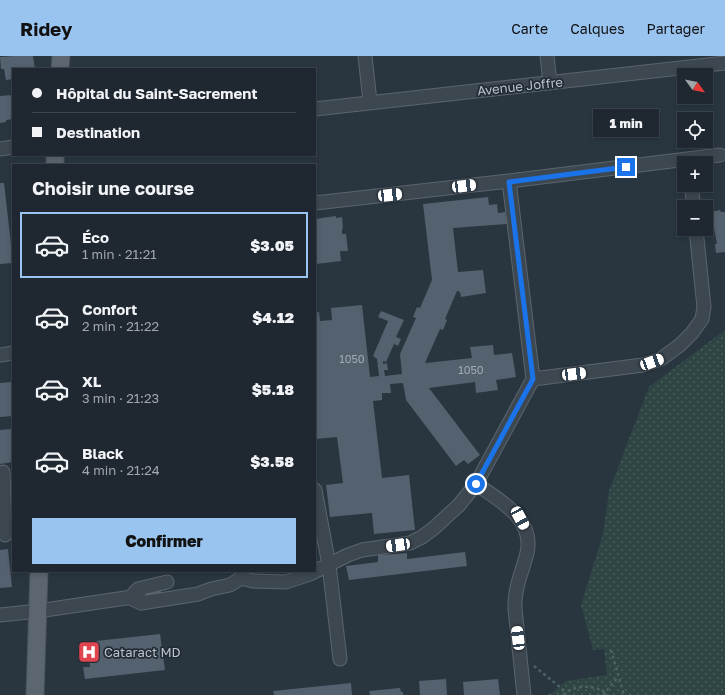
<!DOCTYPE html>
<html lang="fr">
<meta charset="utf-8">
<style>
:root{--surface:#1f2830;--page:#273038;--text:#f1f3f6;--muted:#a1a6ab;--line:#3c444c;--accent:#99c4f0}
body{margin:0;font-family:"Golos Text",sans-serif;background:var(--page);color:var(--text);height:100vh;display:flex;flex-direction:column;font-size:15px;white-space:nowrap}
*{box-sizing:border-box;margin:0}
p{font-size:13px;color:var(--muted)}
.icon{flex:none;width:22px;height:22px;fill:none;stroke:currentColor;stroke-width:2;stroke-linecap:round;stroke-linejoin:round}
.map{position:relative;flex:1;overflow:hidden}
.side{position:absolute;left:12px;top:108px;width:304px;height:408px;display:flex;flex-direction:column;background:var(--surface);border-radius:0px;box-shadow:0 2px 6px #0003,0 0 0 1px var(--line)}
.side>*{flex:none}
.top-card{position:absolute;left:12px;top:12px;width:304px;height:88px;border-radius:0px;box-shadow:0 2px 6px #0003,0 0 0 1px var(--line);display:grid;align-content:center;height:88px;padding:0 20px;background:var(--surface)}
.needle{width:26px;rotate:123deg}
.buttons{position:absolute;left:677px;top:12px;display:grid;gap:8px}
.buttons a{display:grid;place-items:center;width:36px;height:36px;border-radius:0px;background:var(--surface);box-shadow:0 2px 6px #0003,0 0 0 1px var(--line);font-size:20px}
.end{position:absolute;width:18px;height:18px;margin:-9px;border:5px solid #1a73e8;background:#fff;box-shadow:0 0 0 2px #fff}
.from{border-radius:50%}
.bubble{position:absolute;height:28px;border-radius:0px;background:var(--surface);box-shadow:0 2px 6px #0003,0 0 0 1px var(--line);font-size:13px;font-weight:800;line-height:28px;text-align:center}
.car{position:absolute;width:12px;height:24px;margin:-12px -6px;border-radius:5px;box-shadow:0 0 3px 1px #0007;background:linear-gradient(#fff 24%,#345 0 40%,#fff 0 76%,#345 0 86%,#fff 0)}
.top-card b{display:flex;align-items:center;gap:14px;height:38px;font-size:15px}
.top-card b+b{border-top:1px solid var(--line)}
.top-card i{width:10px;height:10px;background:var(--text)}
ul{padding:0;list-style:none}
li{display:flex;align-items:center;gap:12px;height:66px;margin:0 8px 6px;padding:0 12px;border:2px solid transparent;border-radius:0px}
li div{flex:1}
li b{display:block;font-size:15px}
li em{font-style:normal;font-weight:800}
li.current{border-color:var(--accent)}
li>.icon{width:36px;height:36px;stroke-width:1.5}
h2{padding:0 20px;font-size:18px;line-height:48px}
.action{display:flex;gap:8px;margin-top:auto;padding:8px 20px}
.action a{flex:1;height:46px;border-radius:0px;background:var(--accent);color:#111;font-size:16px;font-weight:800;line-height:46px;text-align:center}
header{display:flex;align-items:center;gap:24px;box-sizing:border-box;height:56px;padding:0 20px;background:var(--accent);color:#111}
header strong{font-size:19px}
nav{display:flex;gap:22px;margin-inline-start:auto;font-size:14px}
.map>svg:first-child{display:block}
</style>
<header>
<strong>Ridey</strong>
<nav><a>Carte</a><a>Calques</a><a>Partager</a></nav>
</header>
<div class="map">
<svg width="725" height="639" viewBox="0 0 725 639">
<defs>
<pattern id="park-dots" width="8" height="8" patternUnits="userSpaceOnUse"><rect width="8" height="8" fill="#2e4543"/><path d="M2 2h.1M6 6h.1" fill="none" stroke="#4a5e5d" stroke-width="1.8" stroke-linecap="round"/></pattern>
</defs>
<rect width="100%" height="100%" fill="#293640"/>
<path fill="url(#park-dots)" d="M725 274V639H547L553 636 566 625 607 619 604 593 593 594 581 549 603 478 609 435 649 331Z"/>
<path fill="#54616e" d="M13 0H33L35 13H13V23L6 24 4 13H1L0 1Z
M13 39V63L6 64V66L0 67V40Z
M0 127H4L13 205V207L0 208Z
M488 141 489 149 497 148 498 157 505 156 507 168 453 172 458 216 483 214 486 237 461 241 460 236 457 235 445 263 447 264 443 274 440 273 425 307 472 302 470 291 493 289 494 299 512 297 516 321 496 324 498 334 476 337 475 326 429 332 480 399 468 408 464 404 456 410 406 344 403 327 390 328 391 337H382V344L373 345 382 422 409 419 415 474 374 478 372 457 330 461 326 429 343 427 337 381 315 383V257L319 256 320 265 332 264 331 252 362 249 370 321 379 320 377 303 373 300 388 265 378 261 381 255 404 264 396 281 401 283 398 290 394 288 386 306 383 305V308L387 307 388 314H384L385 320 402 318 400 298 416 262 413 261 417 251 420 252 432 224 423 148Z
M720 154 721 156H725V196L716 197 715 188H717L713 166H712L710 156Z
M336 160V162L342 161 343 173H342V178H346L348 195H340L341 205 316 208 315 163Z
M11 326 13 360 0 361V327Z
M11 373 13 406 0 408V374Z
M8 493 12 531 0 532V494Z
M465 496 467 510 349 524 346 510 378 506V499L407 497V503Z
M160 531 162 539 148 542 145 535Z
M160 578 165 614 85 623 83 611H90L87 586Z
M446 623 447 639H420L419 625Z
M498 623 500 639H464L463 626Z
M351 627 352 639H274L273 635Z
M400 632 401 636H403V639H370L369 635Z"/>
<g fill="none" stroke-linecap="round" stroke-linejoin="round">
<g stroke="#5b656e" stroke-width="15">
<path id="minor" d="M365 0 370 46
M547 0 550 27
M315 53 725 7
M0 93 13 91
M691 129 694 151
M315 147 509 125 720 99
M0 299 13 297
M533 323 643 309 661 303 680 289 692 277 702 263 704 251 696 173
M3 416 5 479
M476 428C499 444 535 463 527 497 522 517 514 532 515 553L524 639
M315 434 329 509 340 603
M130 542 141 547 198 538 211 533 230 529 241 522 253 525 286 526 310 518 348 499 362 494 410 487 422 481 434 472 459 449 476 428 533 323 509 125
M130 542 138 533 167 526
M0 559 38 555 139 540"/>
</g>
<g stroke="#4a535d" stroke-width="19">
<path id="major" d="M60 13 61 0
M55 109V99
M35 639 39 515"/>
</g>
<path stroke="#4d6162" stroke-width="2.5" stroke-dasharray="3 3" stroke-linecap="butt" d="M611 594 624 639
M534 610 566 636
M563 639C574 628 596 628 608 639
M603 639 618 621"/>
<use href="#minor" stroke="#3d4750" stroke-width="13"/>
<use href="#major" stroke="#5b6670" stroke-width="17"/>
</g>
<g fill="none" stroke-linecap="round" stroke-linejoin="round">
<path stroke="#1a73e8" stroke-width="5" d="M476 428 533 323 509 126 626 111"/>
</g>
<defs>
<g id="hospital-square" transform="scale(1.15)"><rect x="-9" y="-9" width="18" height="18" rx="4" fill="#e0444e" stroke="#222c36"/><path d="M-5-5h3v3.5h4V-5h3V5h-3V1.5h-4V5h-3Z" fill="#fff"/></g>
</defs>
<g fill-rule="evenodd">
<use href="#hospital-square" x="89" y="596"/>
</g>
<g text-anchor="middle" stroke-width="3.5" stroke-linejoin="round" paint-order="stroke">
<g font-size="11" fill="#a0aab4">
<text x="352" y="307">1050</text>
<text x="471" y="318">1050</text>
</g>
<g font-size="13" fill="#bac2cb" stroke="#222c36">
<text transform="translate(520 30) rotate(-6)" y="5">Avenue Joffre</text>
</g>
<g font-size="13" fill="#bac2cb" stroke="#222c36" text-anchor="start">
<text x="104" y="601">Cataract MD</text>
</g>
</g>
</svg>
<div class="buttons">
<a><svg class="needle" viewBox="-14 -14 28 28"><path d="M0-13l5 13h-10z" fill="#e53935"/><path d="M0 13l5-13h-10z" fill="#a1a6ab"/></svg></a>
<a><svg class="icon" aria-label="locate" viewBox="0 0 24 24"><circle cx="12" cy="12" r="6"/><path d="M12 2v4M12 18v4M2 12h4M18 12h4"/></svg></a>
<a>+</a>
<a>−</a>
</div>
<i class="end from" style="left:476px;top:428px"></i>
<i class="end" style="left:626px;top:111px"></i>
<div class="bubble" style="left:593px;top:53px;width:66px">1 min</div>
<i class="car" style="left:464px;top:130px;rotate:83deg"></i>
<i class="car" style="left:390px;top:139px;rotate:84deg"></i>
<i class="car" style="left:652px;top:306px;rotate:70deg"></i>
<i class="car" style="left:574px;top:318px;rotate:83deg"></i>
<i class="car" style="left:520px;top:462px;rotate:152deg"></i>
<i class="car" style="left:398px;top:489px;rotate:262deg"></i>
<i class="car" style="left:518px;top:582px;rotate:353deg"></i>
<div class="top-card">
<b><i class="from"></i>Hôpital du Saint-Sacrement</b>
<b><i></i>Destination</b>
</div>
<section class="side">
<h2>Choisir une course</h2>
<ul>
<li class="current"><svg class="icon" aria-label="car" viewBox="0 0 24 24"><path d="M5 17H2v-5l4-1 3-4h7l3 4 3 1v5h-3M9 17h6M6 11h13"/><circle cx="7" cy="17" r="2"/><circle cx="17" cy="17" r="2"/></svg><div><b>Éco</b><p>1 min · 21:21</p></div><em>$3.05</em></li>
<li><svg class="icon" aria-label="car" viewBox="0 0 24 24"><path d="M5 17H2v-5l4-1 3-4h7l3 4 3 1v5h-3M9 17h6M6 11h13"/><circle cx="7" cy="17" r="2"/><circle cx="17" cy="17" r="2"/></svg><div><b>Confort</b><p>2 min · 21:22</p></div><em>$4.12</em></li>
<li><svg class="icon" aria-label="car" viewBox="0 0 24 24"><path d="M5 17H2v-5l4-1 3-4h7l3 4 3 1v5h-3M9 17h6M6 11h13"/><circle cx="7" cy="17" r="2"/><circle cx="17" cy="17" r="2"/></svg><div><b>XL</b><p>3 min · 21:23</p></div><em>$5.18</em></li>
<li><svg class="icon" aria-label="car" viewBox="0 0 24 24"><path d="M5 17H2v-5l4-1 3-4h7l3 4 3 1v5h-3M9 17h6M6 11h13"/><circle cx="7" cy="17" r="2"/><circle cx="17" cy="17" r="2"/></svg><div><b>Black</b><p>4 min · 21:24</p></div><em>$3.58</em></li>
</ul>
<div class="action"><a>Confirmer</a></div>
</section>
</div>
